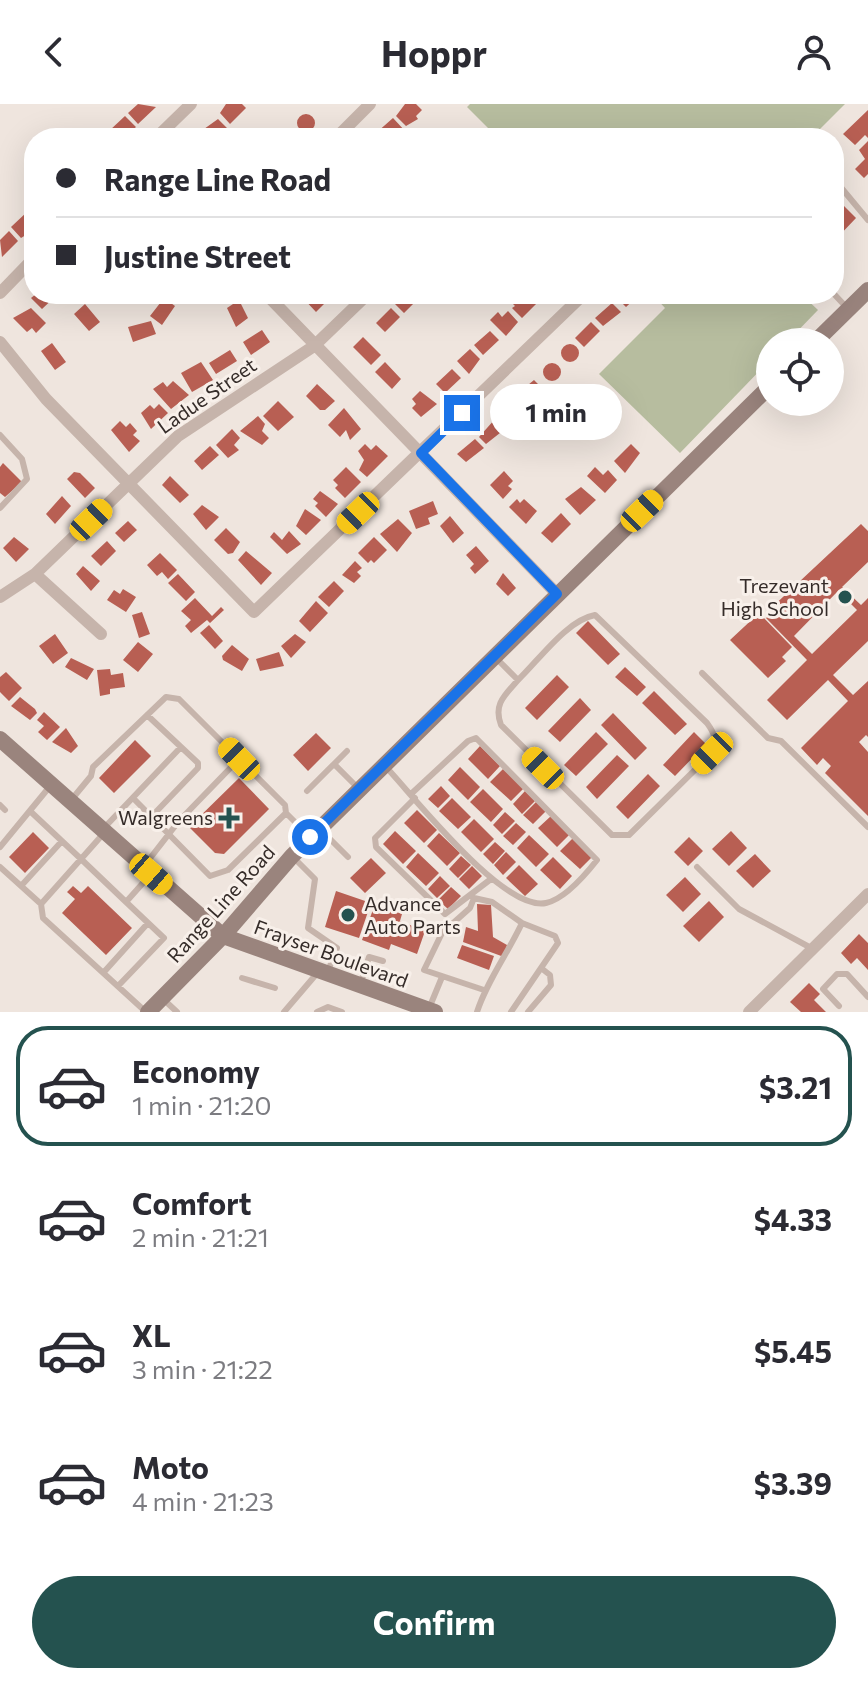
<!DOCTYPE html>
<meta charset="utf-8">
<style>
:root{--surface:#fff;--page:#f7f7f7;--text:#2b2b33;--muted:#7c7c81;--line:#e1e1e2;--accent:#24524f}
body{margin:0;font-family:Commissioner,sans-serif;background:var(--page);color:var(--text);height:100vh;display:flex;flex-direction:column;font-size:30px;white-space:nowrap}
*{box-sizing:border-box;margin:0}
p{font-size:26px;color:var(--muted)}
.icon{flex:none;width:44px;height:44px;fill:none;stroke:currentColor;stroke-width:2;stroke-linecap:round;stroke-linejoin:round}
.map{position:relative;height:908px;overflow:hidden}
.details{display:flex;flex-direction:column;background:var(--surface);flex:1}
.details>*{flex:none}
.hud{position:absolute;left:24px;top:24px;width:820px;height:176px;border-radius:32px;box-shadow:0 8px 32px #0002;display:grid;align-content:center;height:176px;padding:0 32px;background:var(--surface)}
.controls{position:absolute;left:756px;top:224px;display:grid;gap:16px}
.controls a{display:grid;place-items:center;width:88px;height:88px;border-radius:50%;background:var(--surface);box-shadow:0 8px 32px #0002;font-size:40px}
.end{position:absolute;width:36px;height:36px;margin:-18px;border:10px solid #1a73e8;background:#fff;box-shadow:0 0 0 4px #fff}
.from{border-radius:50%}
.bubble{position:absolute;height:56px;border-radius:28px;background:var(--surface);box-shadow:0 8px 32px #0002;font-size:26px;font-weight:700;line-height:56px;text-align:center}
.car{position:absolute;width:24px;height:48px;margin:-24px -12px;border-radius:10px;box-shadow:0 0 6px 2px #0007;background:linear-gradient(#f5c518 24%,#345 0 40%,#f5c518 0 76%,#345 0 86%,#f5c518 0)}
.hud b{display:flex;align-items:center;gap:28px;height:76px;font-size:30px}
.hud b+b{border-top:2px solid var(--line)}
.hud i{width:20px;height:20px;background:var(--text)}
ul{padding:14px 0 0;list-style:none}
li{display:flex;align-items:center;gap:24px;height:120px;margin:0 16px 12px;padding:0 16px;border:4px solid transparent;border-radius:32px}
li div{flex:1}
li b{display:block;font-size:30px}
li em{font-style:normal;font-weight:700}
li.on{border-color:var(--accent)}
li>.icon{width:72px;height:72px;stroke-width:1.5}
.button{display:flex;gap:16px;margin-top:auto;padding:16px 32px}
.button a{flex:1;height:92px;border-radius:48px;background:var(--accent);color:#fff;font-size:32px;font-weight:700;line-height:92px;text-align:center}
header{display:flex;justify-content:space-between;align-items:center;height:104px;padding:0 32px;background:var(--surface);font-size:36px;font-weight:700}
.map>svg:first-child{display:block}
</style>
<header><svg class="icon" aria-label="back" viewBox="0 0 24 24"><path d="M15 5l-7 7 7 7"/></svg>Hoppr<svg class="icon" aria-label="person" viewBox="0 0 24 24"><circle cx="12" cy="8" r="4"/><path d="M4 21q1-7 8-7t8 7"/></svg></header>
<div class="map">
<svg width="868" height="908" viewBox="0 0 868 908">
<rect width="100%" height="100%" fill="#efe5de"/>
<path fill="#b7bd9f" d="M470 0H845L811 34H498L467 3Z
M652 190H801L818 206 787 238H770V256L680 349 599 270 665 204Z"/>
<path fill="#b85f53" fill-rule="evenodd" d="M138 0 156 3 138 20 128 9Z
M226 0H242L246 4 230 20 220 9Z
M405 0H416L422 6 416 12 418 15 406 22 396 12Z
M868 6V34L865 31 855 41 843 30Z
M297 19a9 9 0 1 1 18 0a9 9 0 1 1-18 0Z
M125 12 136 23 124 34H115L109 27Z
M393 14 406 28 401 32 398 29 393 34H381L376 29Z
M218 15 227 24 216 34H205L202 30 204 25Z
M868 37V70L864 74 855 65 865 55 859 46Z
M834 92 856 114 837 134 834 131Z
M28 107 34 113V126L21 134 11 123Z
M9 127 18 137 2 153 0 136Z
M36 190H58L42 205 31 194Z
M305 190H334L316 208 302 193Z
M415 190 419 194 404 209 395 200 402 191Z
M519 190 523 194 529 190 537 199 522 214 512 204 515 202 511 198Z
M618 190H640L626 203 617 194Z
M164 194 175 202 162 221 150 212Z
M239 196 248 214 236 223 227 204Z
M612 199 621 208 603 222 595 214Z
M85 200 100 218 89 227 74 210Z
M31 204 46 219 36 229 32 224 27 228 13 214Z
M391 204 400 213 385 228 376 219Z
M508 207 518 218 506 232 490 216 498 208 502 213Z
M151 217 156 230 133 238 128 223Z
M591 218 600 227 584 243 575 234Z
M262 226 270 238 251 251 243 238Z
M490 227 499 236 483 251 474 241Z
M363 233 381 251 371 261 353 243Z
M52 239 66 258 55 266 41 247Z
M561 249a9 9 0 1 1 18 0a9 9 0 1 1-18 0Z
M470 245 480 255 469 270 457 257Z
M230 246 237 257 216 270 209 259Z
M201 258 213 276 192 288 181 269Z
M385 258 401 275 392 285 375 268Z
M543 268a9 9 0 1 1 18 0a9 9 0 1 1-18 0Z
M452 265 461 274 445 289 436 280Z
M534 276 543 285 525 299 516 291Z
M173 277 189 291 171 305 153 285 163 278 167 283Z
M317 280 335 297 325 306H320L306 292Z
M420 287 437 300 421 313 412 304 416 300 412 295Z
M515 294 531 310 518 322 503 306Z
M278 297 294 313 278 327 263 312Z
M159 300 168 309 151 325 141 309 150 301 154 305Z
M344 304 361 325 350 336 346 326 340 333 328 321Z
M258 312 265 320 262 327 269 334 262 341 240 327Z
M495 315 505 325 486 340 479 333Z
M120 317 126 323 130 319 137 327 133 331 140 337 129 348 111 326Z
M232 325 240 334 234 341 239 346 228 354 216 341Z
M475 335 484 344 466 358 457 350Z
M365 340 371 346 376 341 388 352 367 373 359 366 364 356 358 347Z
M631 340 640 349 625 369 614 357Z
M210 342 219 351 202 366 194 357Z
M3 359 22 378 5 393 0 389V363Z
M346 363 361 378 345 394 335 384 338 381 333 376Z
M595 363 603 371 608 366 617 376 605 389 587 372Z
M504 367 513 377 508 382 512 385 503 395 490 381Z
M74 368 80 369 95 384 85 394 67 375Z
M170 372 189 391 180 399 162 381Z
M581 383 596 396 580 411 565 395Z
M320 387 338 400 326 413 315 402 318 399 313 395Z
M62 392 71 402 55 420 46 410Z
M517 395 520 399 524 395 537 407 526 420 509 403Z
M433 397 438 410 428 414 430 420 416 425 409 407Z
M202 401 219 413 206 426 193 410Z
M305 405 321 416 306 431 296 422Z
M561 409 571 420 552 439 541 429Z
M450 412 464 429 453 439 440 422Z
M398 415 412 429 397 448 380 430Z
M128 417 137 426 124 438 115 429Z
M861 420 868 427V458L842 483 861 501 868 494V537L833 571 853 591 868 577V633L866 631 859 638 868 648V712L825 669 831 662 823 654 817 661 801 644 848 597 828 576 787 616 767 596 807 556 766 514 771 509 768 507ZM838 487 857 506 812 550 794 532Z
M226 424 240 438 233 449 228 450 214 436Z
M289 427 301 440 287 450 270 433 274 428 282 436Z
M14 433 29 445 16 458 3 444Z
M374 433 387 446 374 459 371 456 368 459 358 449Z
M107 437 116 447 101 462 91 452Z
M476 442 489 457 475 470 470 464 474 460 466 451Z
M246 447 272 469 261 481 238 456Z
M160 449 177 466 168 475 162 468 157 472 147 461Z
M355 457 362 464 357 468 361 472 354 479 342 471Z
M83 462 100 477 91 487 76 470Z
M503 469 516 484 508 492 496 480Z
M178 470 195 488 186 497 168 479Z
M334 477 344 487 329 503 318 493Z
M123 485 136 493 126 508 107 496 114 486 120 490Z
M195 494 212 512 221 503 224 506 210 519 207 516 191 529 185 522 191 516 181 507Z
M316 497 328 509 310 528 299 517Z
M142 508 150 530 139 534 132 511Z
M759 509 792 543 782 553 786 557 768 574 730 536Z
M588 517 620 550 608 561 576 529Z
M209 521 223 537 215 545 200 529Z
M55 530 68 549 53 560 39 542Z
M295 530 306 538 291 554 281 542Z
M138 538 153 550 138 568 123 556Z
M232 541 249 555 242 567 223 556 222 552Z
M279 548 284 562 260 567 256 555Z
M71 554 94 565 87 576 65 563Z
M625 563 646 583 637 592 615 573Z
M110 565 111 571 123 569 125 583 110 585V590L100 592 97 566Z
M6 568 22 584 9 597 0 588V573Z
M557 571 569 583 537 616 525 604Z
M654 587 687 620 675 631 642 599Z
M20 593 35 605 37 609 30 616 11 602Z
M580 594 591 606 560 638 548 627Z
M44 608 60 623 47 636 38 628 44 622 37 616Z
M613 609 647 644 635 656 601 621Z
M66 624 78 642 71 649 52 638Z
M596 628 608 640 576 672 564 661Z
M694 628 706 640 675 672 663 661Z
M316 629 331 644 308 667 293 651Z
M135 636 151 652 114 689 99 674Z
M480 642 500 662 488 675 468 655Z
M617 651 629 662 597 695 586 683Z
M460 663 480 683 468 696 448 676Z
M503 665 524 684 511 697 490 678Z
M648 670 660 682 628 715 616 703Z
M239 674 269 705 224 750 215 749 189 723Z
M441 682 450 692 438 704 428 695Z
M483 685 503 705 491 718 470 698Z
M525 687 535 697 522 710 513 700Z
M452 694 471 713 458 725 439 707Z
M536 698 546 707 533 720 523 711Z
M417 706 437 726 424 739 404 719Z
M505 708 515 717 502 730 493 721Z
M551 712 570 730 557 743 538 724Z
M474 715 494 735 481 748 461 728Z
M516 719 526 728 513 741 503 732Z
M395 727 416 747 403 760 383 740Z
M731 727 747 744 729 762 712 745Z
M33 728 49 744 25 769 9 753Z
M439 729 460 749 447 762 427 742Z
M529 731 549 750 536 763 517 744Z
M689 733 703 747 688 762 674 748Z
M573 734 592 753 580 765 560 747Z
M495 738 505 747 493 760 483 750Z
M506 748 516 758 503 771 494 761Z
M418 749 439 769 426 782 406 763Z
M755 750 771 767 753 784 736 767Z
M461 752 471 761 458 774 449 765Z
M553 753 572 772 560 785 540 766Z
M371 754 386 769 365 789 350 774Z
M519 761 538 780 525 792 506 774Z
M472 762 482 772 469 785 459 775Z
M440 772 450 782 437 794 428 785Z
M685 773 701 790 683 808 666 791Z
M73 782 81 789 88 782 132 824 106 851 62 809 75 795 67 788Z
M451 783 461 792 448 805 438 796Z
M336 787 371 799 359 834 325 823Z
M709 797 724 813 699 838 683 822Z
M375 800 402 810 400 817 425 827 417 850 391 840 389 846 362 836Z
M477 800 491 801 493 833 507 841 504 853 463 838 466 823 478 827Z
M859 830 868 839V866L857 854 851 860 841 849Z
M462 841 494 852 489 866 457 854Z
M809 879 820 890 814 896 826 908H801L790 898Z"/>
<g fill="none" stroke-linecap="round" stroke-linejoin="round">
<path stroke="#c6b4ab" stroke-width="6" d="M834 75 868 116
M834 152V160
M834 190 848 205
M0 331 22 355 27 375 0 404
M497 555 518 576C505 591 493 600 501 621L612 731H629L712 649C717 636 715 630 707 619L595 511C567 516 539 556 518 576
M702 569 768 634 781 637 868 723
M347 647 334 660 359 685
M239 655 285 701 286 709
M386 663C416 695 504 808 546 799 565 795 586 770 597 756L476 634 468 637 411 690
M307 687 334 660
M133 694 210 772 228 766 286 709 310 733
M415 694 375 734 376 743 445 810 491 775
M72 695 91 672 93 663 166 593 179 595 239 655 179 717 144 762
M0 701 5 706
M30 707 81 755 104 729
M152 712 198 664V659L181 643
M103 725 181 643 147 611
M322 727 348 753
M0 743 51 681
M293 753 315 775 308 824 337 844 328 867
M0 763 41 800
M697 763 739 805 813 845
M21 782 62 737
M104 868 148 819
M242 874 275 884
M361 878 369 853 383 857
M119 881 164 834 126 798
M484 886 424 866 442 829 470 804 474 794 492 798 522 819 555 832 558 839 511 908
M162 894 177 908
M430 902 442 873
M839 902 823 885 837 870H847L868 893
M146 908 43 814 41 800 81 755 126 798 151 770
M284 908 319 867
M317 908 328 903 342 908
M477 908C487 877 508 849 522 819
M528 908 551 881 550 871 541 864"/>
<path stroke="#c6b4ab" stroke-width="12" d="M156 34 191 0
M336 34 370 0
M0 189 34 154
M266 190 557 490
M0 238 46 295 254 508 584 190
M35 470 101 530
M0 493 35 470 178 332 314 242 368 190
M749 908 868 790"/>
<path stroke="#9a847d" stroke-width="16" d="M815 238 868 186
M0 635 223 832 435 908
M148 908 223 832 292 752 770 282"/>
</g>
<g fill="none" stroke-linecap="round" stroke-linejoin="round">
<path stroke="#1a73e8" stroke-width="10" d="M310 733 557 490 421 349 462 309"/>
</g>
<g fill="#24524f" stroke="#f8f0ea" stroke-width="3">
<circle cx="845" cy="493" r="8"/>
<path d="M225 702h8v8h8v8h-8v8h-8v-8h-8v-8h8z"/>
<circle cx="348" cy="811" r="8"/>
</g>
<g text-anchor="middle" stroke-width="6" stroke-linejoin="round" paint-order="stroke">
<g font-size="20" fill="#352c29" stroke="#f8f0ea">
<text transform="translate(207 292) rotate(-35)" y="7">Ladue Street</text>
<text transform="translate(221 800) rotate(-48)" y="7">Range Line Road</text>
<text transform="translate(331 850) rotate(20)" y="7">Frayser Boulevard</text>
</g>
<g font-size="20" fill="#352c29" stroke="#f8f0ea" text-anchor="end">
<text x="829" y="489">Trezevant<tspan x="829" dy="23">High School</tspan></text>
<text x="213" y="721">Walgreens</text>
<text x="364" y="807" text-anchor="start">Advance<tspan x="364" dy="23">Auto Parts</tspan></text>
</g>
</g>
</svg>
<div class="controls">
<a><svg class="icon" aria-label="locate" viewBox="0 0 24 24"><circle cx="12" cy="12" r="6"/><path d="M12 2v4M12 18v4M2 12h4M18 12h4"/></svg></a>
</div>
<i class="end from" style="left:310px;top:733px"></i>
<i class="end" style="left:462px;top:309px"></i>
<div class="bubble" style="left:490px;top:280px;width:132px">1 min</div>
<i class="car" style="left:642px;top:407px;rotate:46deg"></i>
<i class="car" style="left:358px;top:409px;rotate:226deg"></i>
<i class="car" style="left:91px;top:416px;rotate:46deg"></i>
<i class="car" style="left:712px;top:649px;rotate:225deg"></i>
<i class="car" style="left:239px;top:655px;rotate:316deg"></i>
<i class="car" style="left:543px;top:664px;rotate:315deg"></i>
<i class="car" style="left:151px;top:770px;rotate:131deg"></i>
<div class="hud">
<b><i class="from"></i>Range Line Road</b>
<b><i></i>Justine Street</b>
</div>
</div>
<section class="details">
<ul>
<li class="on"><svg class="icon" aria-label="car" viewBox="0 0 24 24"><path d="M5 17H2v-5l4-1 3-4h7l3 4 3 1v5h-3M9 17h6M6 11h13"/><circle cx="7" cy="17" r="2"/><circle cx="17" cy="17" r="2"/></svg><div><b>Economy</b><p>1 min · 21:20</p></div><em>$3.21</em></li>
<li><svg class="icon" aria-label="car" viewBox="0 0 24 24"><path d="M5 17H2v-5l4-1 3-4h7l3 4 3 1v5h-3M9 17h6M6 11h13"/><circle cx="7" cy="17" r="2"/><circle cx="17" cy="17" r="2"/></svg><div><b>Comfort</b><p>2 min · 21:21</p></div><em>$4.33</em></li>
<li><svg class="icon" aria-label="car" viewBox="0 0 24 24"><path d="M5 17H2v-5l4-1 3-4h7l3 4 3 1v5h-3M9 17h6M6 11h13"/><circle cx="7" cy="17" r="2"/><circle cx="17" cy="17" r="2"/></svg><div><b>XL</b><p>3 min · 21:22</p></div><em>$5.45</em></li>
<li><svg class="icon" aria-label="car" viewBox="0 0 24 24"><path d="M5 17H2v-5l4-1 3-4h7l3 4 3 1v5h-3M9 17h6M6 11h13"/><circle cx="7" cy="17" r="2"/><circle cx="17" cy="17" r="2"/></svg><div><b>Moto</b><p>4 min · 21:23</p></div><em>$3.39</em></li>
</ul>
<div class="button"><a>Confirm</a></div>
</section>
